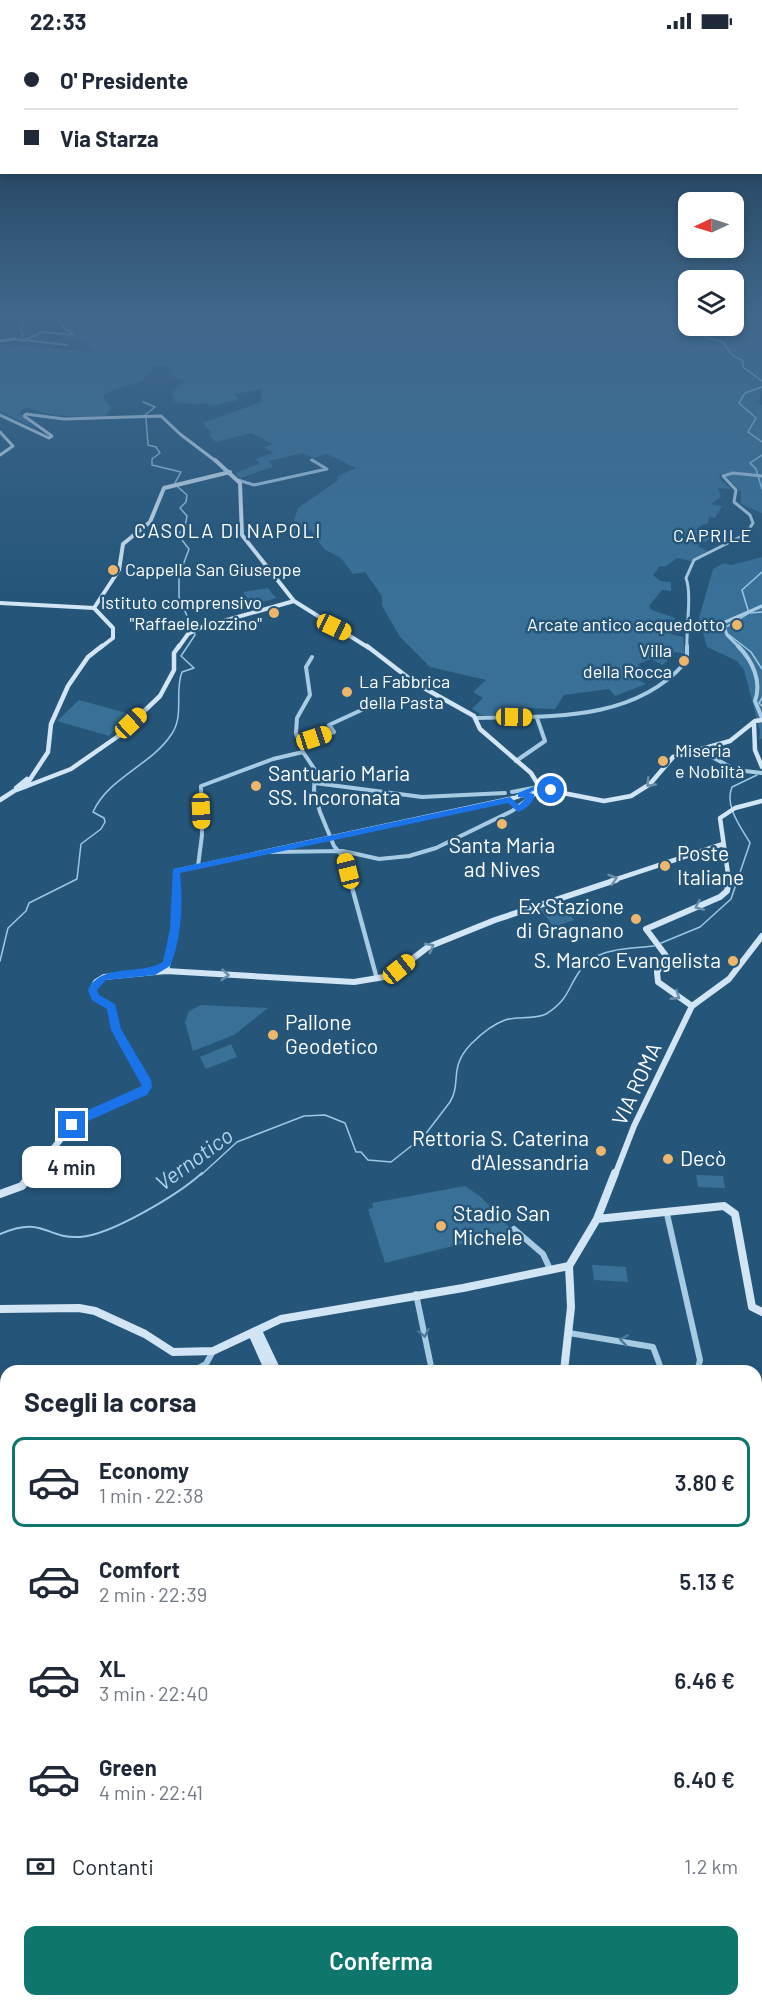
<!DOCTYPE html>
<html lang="it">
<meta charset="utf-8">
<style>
:root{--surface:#fff;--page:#f6f6f7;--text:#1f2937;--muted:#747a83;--line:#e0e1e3;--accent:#0f766e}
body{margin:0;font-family:Barlow,sans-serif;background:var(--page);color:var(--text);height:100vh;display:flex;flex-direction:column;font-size:22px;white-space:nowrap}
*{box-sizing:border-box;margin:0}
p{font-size:20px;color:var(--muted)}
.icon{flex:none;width:33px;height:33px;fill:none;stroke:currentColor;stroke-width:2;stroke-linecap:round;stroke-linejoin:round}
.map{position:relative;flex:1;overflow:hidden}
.panel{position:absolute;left:0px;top:1323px;width:762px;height:642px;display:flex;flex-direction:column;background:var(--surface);border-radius:18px 18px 0 0;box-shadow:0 3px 9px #0003}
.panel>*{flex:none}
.top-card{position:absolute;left:0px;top:0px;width:762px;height:132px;box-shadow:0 3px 9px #0003;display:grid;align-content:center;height:132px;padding:0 24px;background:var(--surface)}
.needle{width:39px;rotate:266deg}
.fabs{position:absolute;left:678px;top:150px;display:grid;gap:12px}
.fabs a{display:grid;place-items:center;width:66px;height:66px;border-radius:12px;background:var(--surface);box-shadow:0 3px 9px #0003;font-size:30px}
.end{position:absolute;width:27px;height:27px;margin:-14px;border:8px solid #1a73e8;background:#fff;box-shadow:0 0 0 3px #fff}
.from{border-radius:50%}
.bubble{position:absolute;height:42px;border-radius:12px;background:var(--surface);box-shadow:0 3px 9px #0003;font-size:20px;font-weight:600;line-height:42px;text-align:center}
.car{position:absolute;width:18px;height:36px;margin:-18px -9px;border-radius:8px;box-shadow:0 0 4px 2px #0007;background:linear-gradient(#f5c518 24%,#345 0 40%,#f5c518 0 76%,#345 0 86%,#f5c518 0)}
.top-card b{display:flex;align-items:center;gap:21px;height:57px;font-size:22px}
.top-card b+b{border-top:2px solid var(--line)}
.top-card i{width:15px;height:15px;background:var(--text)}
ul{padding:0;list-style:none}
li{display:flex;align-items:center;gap:18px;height:90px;margin:0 12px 9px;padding:0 12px;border:3px solid transparent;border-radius:12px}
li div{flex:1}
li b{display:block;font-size:22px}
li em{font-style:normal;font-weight:600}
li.current{border-color:var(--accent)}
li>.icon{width:54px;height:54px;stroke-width:1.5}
h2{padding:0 24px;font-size:27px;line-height:72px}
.pay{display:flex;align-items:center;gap:15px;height:66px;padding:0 24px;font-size:22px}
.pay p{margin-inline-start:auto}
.primary-button{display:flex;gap:12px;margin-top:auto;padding:12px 24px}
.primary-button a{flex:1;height:69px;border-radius:12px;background:var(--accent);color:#fff;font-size:24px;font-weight:600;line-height:69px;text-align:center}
.status{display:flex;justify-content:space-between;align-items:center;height:42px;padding:0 30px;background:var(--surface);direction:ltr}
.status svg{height:16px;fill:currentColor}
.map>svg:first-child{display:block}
</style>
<div class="status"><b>22:33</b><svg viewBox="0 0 49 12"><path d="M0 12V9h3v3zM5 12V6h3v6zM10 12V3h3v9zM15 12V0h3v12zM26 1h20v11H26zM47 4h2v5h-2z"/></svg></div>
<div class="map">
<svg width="762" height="1965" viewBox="0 0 762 1965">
<rect width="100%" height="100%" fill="#25567a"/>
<path fill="#387097" d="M62 271H688V284H734V271H762V348L759 358 755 359 762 363V433L733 430 721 432 719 436 731 447 718 446 721 455 711 462 722 464 715 476 709 475 708 481 700 484 698 490 717 493 697 504 708 509 691 519 677 516 665 525 660 524 653 533 660 539 671 540V549L662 548 649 564 652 568 675 576 673 579 667 577 665 580 675 584 671 592 683 595 685 612 675 610 663 623 651 617 638 622 640 625 637 627 642 632 636 636 646 642 615 654 609 647 564 653 555 667 527 666 532 673H482L472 667 483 656 473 650 486 638 430 625 400 595 382 564V554L365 530 353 532 341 516 324 507 311 488 290 492 298 466 337 439 338 434 356 426 327 412 314 416 302 411 269 419 273 425 240 436 236 432 238 430 260 421 255 417 274 411 264 405 273 402 251 391 216 400 209 393 211 390 203 381 261 360V347L235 352 238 358 210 364 205 361 192 362 175 360 172 350 185 338 173 335 171 325 155 323 141 340 112 348 103 355 111 366 105 374C77 375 53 376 27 365L21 368 20 372 36 387 0 369V302L91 310 96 307 87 306V301L77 297 61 298 74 293 60 280Z
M734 432 762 435V471L741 462V450L727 435Z
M762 515V697H759L760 689 744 628 737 619 707 605 699 576 713 527 724 521 731 523Z
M268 546 276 556 252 563 243 550Z
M79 658 130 672 109 694 57 679Z
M560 861 574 878 554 885 540 867Z
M201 963 268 966 234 993 193 1009 185 980 189 969Z
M231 1002 237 1015 206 1027 200 1015Z
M696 1133 723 1134 725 1146 698 1145Z
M465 1144 481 1155 513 1189 385 1221 368 1167 373 1166 372 1161Z
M592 1223 626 1225 628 1240 594 1238Z
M6 1817V1959L88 1961 79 1965H0V1820Z"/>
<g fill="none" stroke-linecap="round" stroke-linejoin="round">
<path stroke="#9cc8e5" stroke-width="1.5" d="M663 271 667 275 682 279 690 290 723 300 732 313 743 319V325L762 339
M762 345 745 351 739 361 756 376 748 390 762 400
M143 360 155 365 145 373
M146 376 148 403 156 405 160 411 152 417V423L181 430 175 441
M762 413 750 421 756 427 762 447
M748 568 742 548 762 530
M726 585 749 571 762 570
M728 592 751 610 762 627
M762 656 759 661 762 664
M661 901 700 885 731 857 750 801C741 785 724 764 732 745L757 733
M0 919 8 886 26 869 29 861 77 837 81 802 101 787 105 780 104 776 93 770C108 736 151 723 171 693 185 673 174 651 182 630L194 626 181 614 195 593 179 555V534L189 507 178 493 185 484 187 474 180 466 186 460 187 453 178 445
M201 1133 237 1100 304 1074 325 1073 345 1081 356 1110H361L368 1118 391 1120 424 1094 450 1060C462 1040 448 1026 471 1002 480 993 494 982 505 978 517 974 534 978 546 972 568 958 567 948 579 930 594 905 629 907 654 904"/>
<path stroke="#9cc8e5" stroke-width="2" d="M0 1192C44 1173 45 1197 80 1195 111 1193 179 1152 202 1131"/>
<path stroke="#a8cbe4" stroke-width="2" d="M23 294 21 289 24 271
M15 297 67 303
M22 299 43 290 73 293 59 281 62 271
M311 418 314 420"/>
<path stroke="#a8cbe4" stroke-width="3" d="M238 438 254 443 327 427 312 418
M687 606C686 586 692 552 686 536L694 518 746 492 753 481 750 473 734 460 736 448 723 434 733 431 762 434
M740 606 727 593 723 581 762 564"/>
<path stroke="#a8cbe4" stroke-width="4" d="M687 604V617
M738 604C753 619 762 640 755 659L762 676
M312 615 306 625 310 653 297 676 296 691 303 710 315 728 314 749 320 770 334 804 344 816 350 839
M477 676C549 674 632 680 684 622
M299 701 334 690 329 683 368 665
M716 703 720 708 712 711V715L736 728 762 731
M516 719 545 699 537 676
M315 741 422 755 505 751
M512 750 533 746
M270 810 343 809 379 817 409 814 436 806 512 769 532 754
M198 824 202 793 201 744 273 717 303 710"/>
<path stroke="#a8cbe4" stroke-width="4.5" d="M350 838 377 937"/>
<path stroke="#a8cbe4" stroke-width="6" d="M667 1172 700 1318 698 1326 691 1329
M514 1187 543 1212 550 1227
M416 1252 432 1329
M569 1291 653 1305 662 1329
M193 1329 206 1322 213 1309"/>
<path stroke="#a8cbe4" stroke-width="7" d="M0 1513 6 1523
M0 1534 6 1526"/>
<path stroke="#d1e5f4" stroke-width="3" d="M0 299 15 297
M0 373 49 396 52 394 24 374 26 372 64 377 161 374 180 392 217 420
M0 390 13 404 0 413"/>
<path stroke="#d1e5f4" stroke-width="4" d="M215 418 240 441 242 493 294 559 369 606
M0 561 94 566
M100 606 113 596V586L94 566 119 528 123 502 150 480 164 446 230 430
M178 606 188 592 202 585 294 559"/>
<path stroke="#d1e5f4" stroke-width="4.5" d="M367 604 415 641 474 674 480 687 531 731 539 744 552 748
M754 682 755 708 762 725
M539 744 532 754 521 753Z
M25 745 48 710 51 682 68 644 88 615 102 604
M16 746 27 737
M563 751 604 759 631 754 650 742 673 715 730 699 755 679 762 678
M517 755 521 753
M0 758 14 749 71 727 117 695 160 654 174 628V611L179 604
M177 839 176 829 514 756
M611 839 723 802
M729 839 720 776 735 766 762 759"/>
<path stroke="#d1e5f4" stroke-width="6" d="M166 929 354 940 390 934 428 905 495 878 616 838
M692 964 658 940 657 930 667 915 646 887 720 855 727 849 729 838
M31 1133 76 1079 141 1051 147 1045 116 988 111 965 95 955 92 948 96 940 104 935 166 929 175 887 177 838
M615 1133 634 1084 692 964 729 937 762 894"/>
<path stroke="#d1e5f4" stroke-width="8" d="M0 1152 22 1144 32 1131
M597 1177 724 1164 735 1172 752 1265 762 1270
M0 1267 79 1266 95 1269 145 1292 173 1310 213 1309 281 1277 463 1246 569 1224
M258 1289 277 1329
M252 1291 269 1329
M564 1329 571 1265 569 1224 597 1177 615 1131"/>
<path stroke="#d1e5f4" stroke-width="10" d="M488 1959 494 1965
M186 1965 197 1959
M532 1965 533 1959"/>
</g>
<defs><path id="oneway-chevron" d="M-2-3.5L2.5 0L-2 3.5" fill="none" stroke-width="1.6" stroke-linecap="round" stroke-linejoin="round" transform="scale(1.5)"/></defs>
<g stroke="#6a8fab">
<use href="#oneway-chevron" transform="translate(650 741) rotate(134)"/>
<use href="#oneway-chevron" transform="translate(613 837) rotate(-18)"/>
<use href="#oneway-chevron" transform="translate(699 864) rotate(157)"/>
<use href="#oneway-chevron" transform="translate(430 905) rotate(-28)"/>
<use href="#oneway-chevron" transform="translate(225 933) rotate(4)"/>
<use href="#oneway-chevron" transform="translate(676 954) rotate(33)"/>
</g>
<g stroke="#4c799a">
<use href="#oneway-chevron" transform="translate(424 1291) rotate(78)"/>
<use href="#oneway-chevron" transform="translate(624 1298) rotate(-172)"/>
</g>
<linearGradient id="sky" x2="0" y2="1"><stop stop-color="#142f43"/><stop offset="0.5" stop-color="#40688d"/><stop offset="1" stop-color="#40688d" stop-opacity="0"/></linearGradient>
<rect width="762" height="546" fill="url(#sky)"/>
<path fill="#1a73e8" d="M539 742 555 748 551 750C542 748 537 746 529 751L534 752C535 760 526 767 518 770L508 761 180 831C183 861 182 896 170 924L155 933 106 938 97 948 99 953 115 962 121 987 151 1038 152 1045 147 1053C136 1057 73 1087 68 1086V1080L79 1072 142 1044 111 988 107 967 92 958 88 948C101 920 140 934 163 920L170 887 173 827 510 755 519 763 526 756 518 755V751Z"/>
<g fill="#edb66c" stroke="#25567a" stroke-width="2">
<circle cx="113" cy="528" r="6"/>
<circle cx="274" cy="571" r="6"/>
<circle cx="737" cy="583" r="6"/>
<circle cx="684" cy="619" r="6"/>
<circle cx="347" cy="650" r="6"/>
<circle cx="663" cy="719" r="6"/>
<circle cx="256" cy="744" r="6"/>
<circle cx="502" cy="782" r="6"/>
<circle cx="665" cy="824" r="6"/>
<circle cx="636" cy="877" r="6"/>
<circle cx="733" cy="919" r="6"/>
<circle cx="273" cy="993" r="6"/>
<circle cx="601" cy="1109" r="6"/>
<circle cx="668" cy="1117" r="6"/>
<circle cx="441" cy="1184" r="6"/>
</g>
<g text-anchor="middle" stroke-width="5" stroke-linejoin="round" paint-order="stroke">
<g font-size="18" letter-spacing="1.5" fill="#fff" stroke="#25567a">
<text x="713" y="500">CAPRILE</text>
</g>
<g font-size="18" fill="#fff" stroke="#25567a" text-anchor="start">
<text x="125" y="534">Cappella San Giuseppe</text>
<text x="262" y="567" text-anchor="end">Istituto comprensivo<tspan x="262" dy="21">"Raffaele Iozzino"</tspan></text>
<text x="725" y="589" text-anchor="end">Arcate antico acquedotto</text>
<text x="672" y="615" text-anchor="end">Villa<tspan x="672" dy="21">della Rocca</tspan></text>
<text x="359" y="646">La Fabbrica<tspan x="359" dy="21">della Pasta</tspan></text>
<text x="675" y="715">Miseria<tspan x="675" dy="21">e Nobiltà</tspan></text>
</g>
<g font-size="20" letter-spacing="1.5" fill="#fff" stroke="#25567a">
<text x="228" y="496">CASOLA DI NAPOLI</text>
</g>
<g font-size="21" fill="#fff" stroke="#25567a" text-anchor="start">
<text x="268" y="739">Santuario Maria<tspan x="268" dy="24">SS. Incoronata</tspan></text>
<text x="502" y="811" text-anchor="middle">Santa Maria<tspan x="502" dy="24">ad Nives</tspan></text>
<text x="677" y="819">Poste<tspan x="677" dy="24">Italiane</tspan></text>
<text x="624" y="872" text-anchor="end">Ex Stazione<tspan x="624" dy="24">di Gragnano</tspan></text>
<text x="721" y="926" text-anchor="end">S. Marco Evangelista</text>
<text x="285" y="988">Pallone<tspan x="285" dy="24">Geodetico</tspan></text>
<text x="589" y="1104" text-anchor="end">Rettoria S. Caterina<tspan x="589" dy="24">d'Alessandria</tspan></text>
<text x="680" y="1124">Decò</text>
<text x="453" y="1179">Stadio San<tspan x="453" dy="24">Michele</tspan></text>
</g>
<g font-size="21" fill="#fff" stroke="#25567a">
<text transform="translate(637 1042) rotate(-65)" y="7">VIA ROMA</text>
</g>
<g font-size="22" font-style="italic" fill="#b3d5ec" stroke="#25567a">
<text transform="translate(194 1117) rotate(-36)" y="8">Vernotico</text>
</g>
</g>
</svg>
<div class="fabs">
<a><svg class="needle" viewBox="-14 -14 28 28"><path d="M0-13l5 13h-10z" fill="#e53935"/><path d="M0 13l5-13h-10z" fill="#747a83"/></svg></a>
<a><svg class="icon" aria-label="layers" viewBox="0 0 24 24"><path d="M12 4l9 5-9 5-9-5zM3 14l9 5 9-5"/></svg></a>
</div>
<i class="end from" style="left:551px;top:748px"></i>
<i class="end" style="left:72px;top:1083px"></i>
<div class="bubble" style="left:22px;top:1104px;width:99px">4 min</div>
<i class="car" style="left:334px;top:585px;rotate:115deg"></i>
<i class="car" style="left:514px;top:675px;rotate:91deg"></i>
<i class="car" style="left:131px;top:681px;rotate:47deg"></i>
<i class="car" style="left:314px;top:696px;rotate:72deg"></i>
<i class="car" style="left:201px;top:769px;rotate:178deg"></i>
<i class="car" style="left:348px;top:829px;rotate:346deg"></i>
<i class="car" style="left:399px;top:927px;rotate:51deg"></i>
<div class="top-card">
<b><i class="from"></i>O' Presidente</b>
<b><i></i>Via Starza</b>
</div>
<section class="panel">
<h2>Scegli la corsa</h2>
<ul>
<li class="current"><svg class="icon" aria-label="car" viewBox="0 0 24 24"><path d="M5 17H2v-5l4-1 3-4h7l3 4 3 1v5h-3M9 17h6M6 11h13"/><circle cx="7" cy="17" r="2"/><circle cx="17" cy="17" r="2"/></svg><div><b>Economy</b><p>1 min · 22:38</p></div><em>3.80 €</em></li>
<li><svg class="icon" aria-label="car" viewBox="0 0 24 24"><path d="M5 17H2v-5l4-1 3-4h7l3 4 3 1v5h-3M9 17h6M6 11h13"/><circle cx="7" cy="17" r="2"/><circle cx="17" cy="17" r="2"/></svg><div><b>Comfort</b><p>2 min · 22:39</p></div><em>5.13 €</em></li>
<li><svg class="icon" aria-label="car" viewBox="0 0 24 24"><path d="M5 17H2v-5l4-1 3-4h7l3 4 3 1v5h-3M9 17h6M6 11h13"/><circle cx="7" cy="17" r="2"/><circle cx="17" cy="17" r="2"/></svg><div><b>XL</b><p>3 min · 22:40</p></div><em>6.46 €</em></li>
<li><svg class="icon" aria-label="car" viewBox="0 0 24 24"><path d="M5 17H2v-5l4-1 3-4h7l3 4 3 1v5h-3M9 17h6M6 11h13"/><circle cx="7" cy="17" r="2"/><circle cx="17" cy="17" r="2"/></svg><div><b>Green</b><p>4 min · 22:41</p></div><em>6.40 €</em></li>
</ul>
<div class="pay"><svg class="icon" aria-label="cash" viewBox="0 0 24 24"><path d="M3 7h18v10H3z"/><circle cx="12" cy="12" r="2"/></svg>Contanti<p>1.2 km</p></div>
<div class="primary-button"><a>Conferma</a></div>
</section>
</div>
